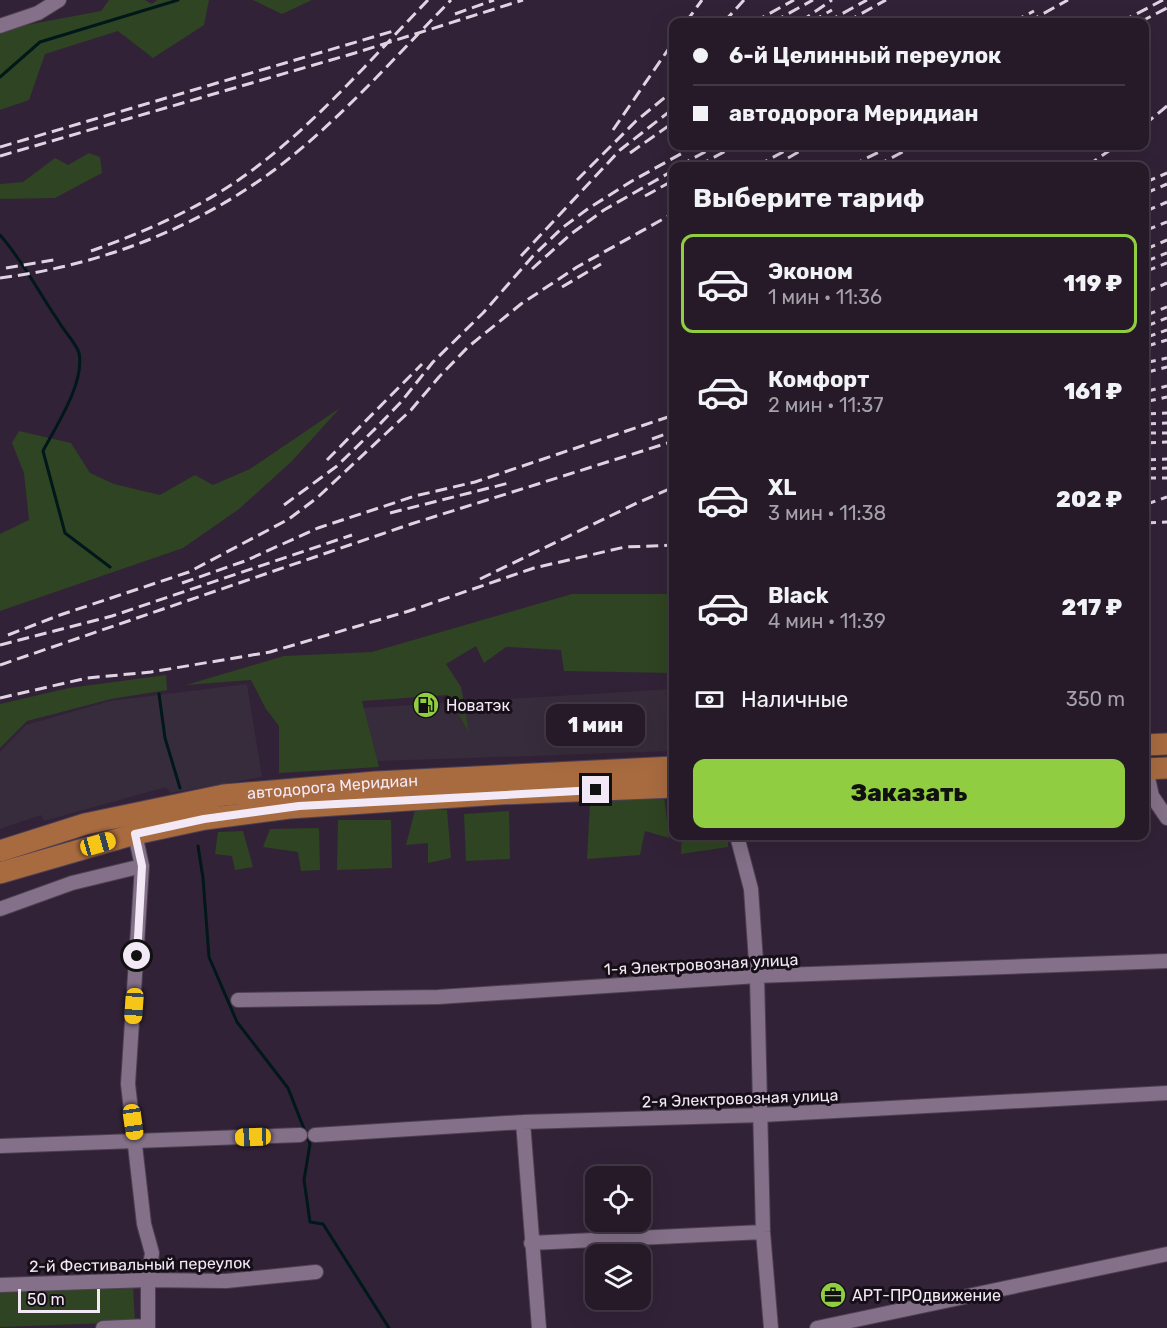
<!DOCTYPE html>
<html lang="ru">
<meta charset="utf-8">
<style>
:root{--surface:#261a29;--page:#2e2331;--text:#f1f3f6;--muted:#a4a1a8;--line:#423846;--accent:#91cd40}
body{margin:0;font-family:Rubik,sans-serif;background:var(--page);color:var(--text);height:100vh;display:flex;flex-direction:column;font-size:22px;white-space:nowrap}
*{box-sizing:border-box;margin:0}
p{font-size:20px;color:var(--muted)}
.icon{flex:none;width:33px;height:33px;fill:none;stroke:currentColor;stroke-width:2;stroke-linecap:round;stroke-linejoin:round}
.map{position:relative;flex:1;overflow:hidden}
.drawer{position:absolute;left:669px;top:162px;width:480px;height:678px;display:flex;flex-direction:column;background:var(--surface);border-radius:12px;box-shadow:0 6px 24px #0002,0 0 0 2px var(--line)}
.drawer>*{flex:none}
.guide{position:absolute;left:669px;top:18px;width:480px;height:132px;border-radius:12px;box-shadow:0 6px 24px #0002,0 0 0 2px var(--line);display:grid;align-content:center;height:132px;padding:0 24px;background:var(--surface)}
.tools{position:absolute;left:585px;top:1166px;display:grid;gap:12px}
.tools a{display:grid;place-items:center;width:66px;height:66px;border-radius:12px;background:var(--surface);box-shadow:0 6px 24px #0002,0 0 0 2px var(--line);font-size:30px}
.scale{position:absolute;left:18px;bottom:15px;width:82px;box-sizing:border-box;padding-left:6px;border:3px solid #f3e8f6;border-top:0;font-size:16px;line-height:21px;white-space:nowrap;color:#f3e8f6;-webkit-text-stroke:4px #160f18;paint-order:stroke}
.end{position:absolute;width:27px;height:27px;margin:-14px;border:8px solid #f3e8f6;background:#111;box-shadow:0 0 0 3px #111}
.from{border-radius:50%}
.bubble{position:absolute;height:42px;border-radius:12px;background:var(--surface);box-shadow:0 6px 24px #0002,0 0 0 2px var(--line);font-size:20px;font-weight:800;line-height:42px;text-align:center}
.car{position:absolute;width:18px;height:36px;margin:-18px -9px;border-radius:8px;box-shadow:0 0 4px 2px #0007;background:linear-gradient(#f5c518 24%,#345 0 40%,#f5c518 0 76%,#345 0 86%,#f5c518 0)}
.guide b{display:flex;align-items:center;gap:21px;height:57px;font-size:22px}
.guide b+b{border-top:2px solid var(--line)}
.guide i{width:15px;height:15px;background:var(--text)}
ul{padding:0;list-style:none}
li{display:flex;align-items:center;gap:18px;height:99px;margin:0 12px 9px;padding:0 12px;border:3px solid transparent;border-radius:12px}
li div{flex:1}
li b{display:block;font-size:22px}
li em{font-style:normal;font-weight:800}
li.on{border-color:var(--accent)}
li>.icon{width:54px;height:54px;stroke-width:1.5}
h2{padding:0 24px;font-size:27px;line-height:72px}
.pay{display:flex;align-items:center;gap:15px;height:66px;padding:0 24px;font-size:22px}
.pay p{margin-inline-start:auto}
.cta{display:flex;gap:12px;margin-top:auto;padding:12px 24px}
.cta a{flex:1;height:69px;border-radius:12px;background:var(--accent);color:#111;font-size:24px;font-weight:800;line-height:69px;text-align:center}
.map>svg:first-child{display:block}
</style>
<div class="map">
<svg width="1167" height="1328" viewBox="0 0 1167 1328">
<rect width="100%" height="100%" fill="#322237"/>
<path fill="#372c3b" d="M247 684 262 777 170 793 166 787 44 821 41 815 0 829V752L26 725 110 701Z
M673 689V751L351 762 346 709Z"/>
<path fill="#2f4422" d="M109 0H145L152 4 157 0H209L204 25 153 58 118 31 45 54 29 100 0 110V30L101 11Z
M253 0H312L282 14Z
M89 153 100 157 102 173 55 198 0 199V184L23 182 55 158 68 165Z
M340 408 292 461 239 509 183 548 0 611V534L29 520 24 473 12 443 19 431 71 443 90 473 114 484 160 495 195 475 213 485 250 469Z
M572 594H673V673L564 671 561 650 506 647 484 663 476 646 446 664 461 687 469 733 448 695 362 701 379 767 279 773V726L266 709 251 680 186 685 284 656 372 652Z
M166 675 167 690 111 699 27 721 0 748V704L69 688Z
M664 796 669 838 645 831 640 855 587 859 590 803Z
M415 810H447L451 858 428 863V843L406 845Z
M509 811 510 859 466 861 464 814Z
M338 820H391L392 868 337 870Z
M319 828 320 870 301 871 298 852 263 847 270 829Z
M243 831 253 867 235 870 232 856 215 854 218 832Z
M682 836H728V847L681 854Z
M133 1285 135 1322 0 1327V1290Z"/>
<g fill="none" stroke-linecap="round" stroke-linejoin="round">
<path stroke="#00181a" stroke-width="3" d="M0 77 40 42 178 0
M0 235C23 261 39 293 59 322 64 331 76 343 79 353 85 383 56 426 43 451L65 533 110 567
M159 694 165 738 180 788
M198 846 203 878 209 957 237 1022 288 1088 310 1144 304 1180 310 1222 323 1224 389 1328"/>
<g stroke="#4e4052" stroke-width="16">
<path id="minor" d="M0 26 38 13 59 0
M1146 769 1152 796 1167 818
M135 834 142 866 128 1084 144 1224 152 1253 148 1280V1328
M737 836 751 889 757 976 763 1232 771 1328
M0 909 72 883 142 866
M238 1000 438 997 757 976 1167 961
M523 1122 539 1328
M315 1135 523 1122 761 1115 1167 1093
M0 1146 300 1135
M531 1243 763 1232
M0 1285 148 1280 226 1281 316 1272
M103 1328 148 1326
M817 1328 1167 1254"/>
</g>
<g stroke="#4e4052" stroke-width="23">
<g id="primary">
<path d="M1144 745 1167 744"/>
<path d="M1144 769 1167 768"/>
<path id="s1" d="M0 851 85 824 224 795 376 782 674 767"/>
<path d="M0 873 135 834 205 819 289 808 499 794 674 787"/>
</g>
</g>
<use href="#minor" stroke="#847189" stroke-width="14"/>
<use href="#primary" stroke="#a86b40" stroke-width="21"/>
<path stroke="#e0d4e3" stroke-width="3" stroke-dasharray="12 6" stroke-linecap="butt" d="M455 14 494 0
M686 22 702 0
M724 22 744 0
M754 22 794 0
M773 22 813 0
M800 22 832 0
M811 22 832 10
M827 22 867 0
M846 22 886 0
M1013 22 1034 11
M1028 22 1068 0
M1121 22 1163 0
M1140 22 1167 8
M1144 125 1167 106
M613 130 674 41
M0 147 397 30
M630 153 674 122
M0 156 355 53 523 0
M788 158 809 146
M679 166 716 146
M698 166 735 146
M757 166 794 146
M851 166 891 146
M876 166 914 146
M1087 166 1116 146
M577 180 636 121 674 90
M1144 183 1167 173
M1144 194 1167 184
M645 196 674 180
M1144 212 1167 202
M1144 231 1167 222
M1144 250 1167 240
M91 251C145 232 200 208 247 174 315 125 370 60 428 0
M521 256 620 150 674 108
M1144 262 1167 253
M6 268 59 259
M532 269 571 234 604 210 674 170
M1144 272 1167 263
M0 278C101 265 195 229 277 168 341 119 395 57 451 0
M562 287 601 264
M1144 293 1167 283
M1144 316 1167 307
M1144 327 1167 318
M1144 338 1167 330
M1144 347 1167 340
M1144 363 1167 358
M1144 373 1167 367
M1144 392 1167 386
M1144 402 1167 397
M1144 414 1167 413
M1144 424 1167 423
M1144 433H1167
M652 439 674 431
M1144 443 1167 442
M327 460 422 364
M1144 460 1167 459
M1144 469 1167 468
M1144 478H1167
M284 505 337 466 377 427 401 402 433 362 483 313 533 256 562 228 589 208 632 181 695 146
M1144 505 1167 497
M390 513 509 483
M1144 523 1167 522
M480 579 637 503 674 487
M182 583 245 561 318 528 415 496 475 482 674 415
M8 635 60 615 189 572 289 519 318 497 411 410 439 377 468 347 521 304 577 267 674 213
M0 645 112 616 352 535
M0 665 411 524 674 441
M0 698 87 678 151 672 270 652 409 611 534 568 625 547 674 545"/>
</g>
<g fill="none" stroke-linecap="round" stroke-linejoin="round">
<path stroke="#f3e8f6" stroke-width="8" d="M137 956 142 866 135 834 204 819 299 806 596 790"/>
</g>
<defs>
<g id="fuel-disc" transform="scale(1.35)"><circle r="9.5" fill="#91cd40" stroke="#160f18"/><path d="M-5.5-6h7V0h2V4h1.3V-2.5L3-4.5l.8-.8L6-3V5H2.5V1h-1V6h-7ZM-4.2-4.7v3.2H.2V-4.7Z" fill="#111"/></g>
<g id="office-disc" transform="scale(1.35)"><circle r="9.5" fill="#91cd40" stroke="#160f18"/><path d="M-6-3h4V-5.5h4V-3h4V5H-6ZM-1-4.5V-3h2v-1.5ZM-6 0V1H6V0Z" fill="#111"/></g>
</defs>
<g fill-rule="evenodd">
<use href="#fuel-disc" x="426" y="705"/>
<use href="#office-disc" x="833" y="1295"/>
</g>
<g text-anchor="middle" stroke-width="6" stroke-linejoin="round" paint-order="stroke">
<g font-size="16" fill="#f3e8f6" stroke="#160f18" text-anchor="start">
<text x="446" y="711">Новатэк</text>
<text x="852" y="1301">АРТ-ПРОдвижение</text>
</g>
<g font-size="16" fill="#f3e8f6" stroke="#160f18">
<text dy="6" stroke="none"><textPath href="#s1" startOffset="340">автодорога Меридиан</textPath></text>
<text transform="translate(701 964) rotate(-3)" y="6">1-я Электровозная улица</text>
<text transform="translate(740 1098) rotate(-2)" y="6">2-я Электровозная улица</text>
<text transform="translate(140 1264) rotate(-1)" y="6">2-й Фестивальный переулок</text>
</g>
</g>
</svg>
<div class="tools">
<a><svg class="icon" aria-label="locate" viewBox="0 0 24 24"><circle cx="12" cy="12" r="6"/><path d="M12 2v4M12 18v4M2 12h4M18 12h4"/></svg></a>
<a><svg class="icon" aria-label="layers" viewBox="0 0 24 24"><path d="M12 4l9 5-9 5-9-5zM3 14l9 5 9-5"/></svg></a>
</div>
<div class="scale">50 m</div>
<i class="end from" style="left:137px;top:956px"></i>
<i class="end" style="left:596px;top:790px"></i>
<div class="bubble" style="left:546px;top:704px;width:99px">1 мин</div>
<i class="car" style="left:98px;top:844px;rotate:74deg"></i>
<i class="car" style="left:134px;top:1006px;rotate:184deg"></i>
<i class="car" style="left:133px;top:1122px;rotate:172deg"></i>
<i class="car" style="left:253px;top:1137px;rotate:268deg"></i>
<div class="guide">
<b><i class="from"></i>6-й Целинный переулок</b>
<b><i></i>автодорога Меридиан</b>
</div>
<section class="drawer">
<h2>Выберите тариф</h2>
<ul>
<li class="on"><svg class="icon" aria-label="car" viewBox="0 0 24 24"><path d="M5 17H2v-5l4-1 3-4h7l3 4 3 1v5h-3M9 17h6M6 11h13"/><circle cx="7" cy="17" r="2"/><circle cx="17" cy="17" r="2"/></svg><div><b>Эконом</b><p>1 мин · 11:36</p></div><em>119 ₽</em></li>
<li><svg class="icon" aria-label="car" viewBox="0 0 24 24"><path d="M5 17H2v-5l4-1 3-4h7l3 4 3 1v5h-3M9 17h6M6 11h13"/><circle cx="7" cy="17" r="2"/><circle cx="17" cy="17" r="2"/></svg><div><b>Комфорт</b><p>2 мин · 11:37</p></div><em>161 ₽</em></li>
<li><svg class="icon" aria-label="car" viewBox="0 0 24 24"><path d="M5 17H2v-5l4-1 3-4h7l3 4 3 1v5h-3M9 17h6M6 11h13"/><circle cx="7" cy="17" r="2"/><circle cx="17" cy="17" r="2"/></svg><div><b>XL</b><p>3 мин · 11:38</p></div><em>202 ₽</em></li>
<li><svg class="icon" aria-label="car" viewBox="0 0 24 24"><path d="M5 17H2v-5l4-1 3-4h7l3 4 3 1v5h-3M9 17h6M6 11h13"/><circle cx="7" cy="17" r="2"/><circle cx="17" cy="17" r="2"/></svg><div><b>Black</b><p>4 мин · 11:39</p></div><em>217 ₽</em></li>
</ul>
<div class="pay"><svg class="icon" aria-label="cash" viewBox="0 0 24 24"><path d="M3 7h18v10H3z"/><circle cx="12" cy="12" r="2"/></svg>Наличные<p>350 m</p></div>
<div class="cta"><a>Заказать</a></div>
</section>
</div>
